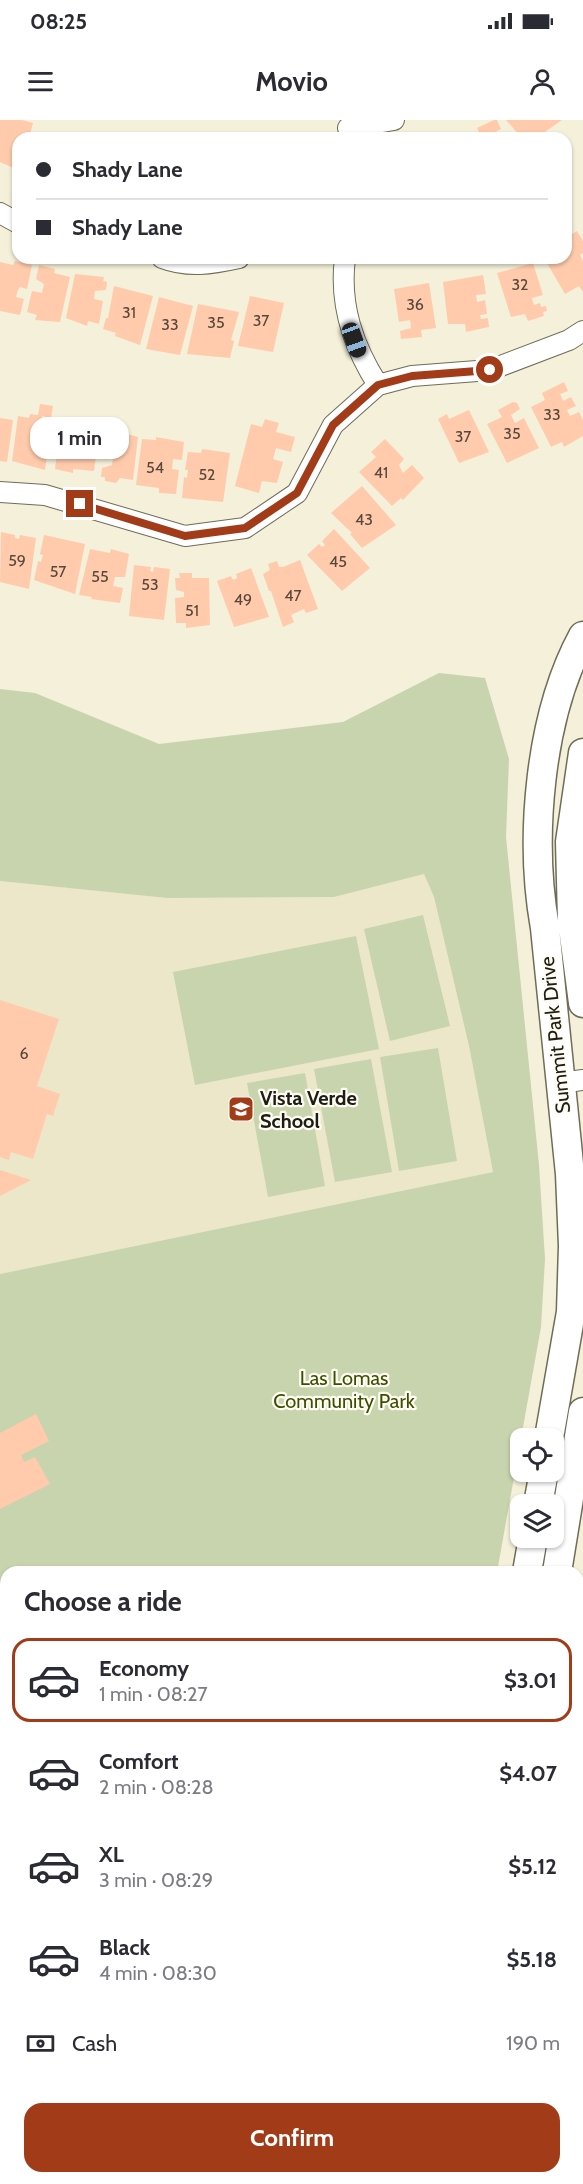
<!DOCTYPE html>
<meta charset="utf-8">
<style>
:root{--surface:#fff;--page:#f2f2f3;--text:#2b2b33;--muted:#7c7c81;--line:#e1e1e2;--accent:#a23b18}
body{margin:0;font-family:Cabin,sans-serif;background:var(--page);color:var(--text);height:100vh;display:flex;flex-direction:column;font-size:22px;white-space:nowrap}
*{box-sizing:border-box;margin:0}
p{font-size:20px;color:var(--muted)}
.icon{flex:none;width:33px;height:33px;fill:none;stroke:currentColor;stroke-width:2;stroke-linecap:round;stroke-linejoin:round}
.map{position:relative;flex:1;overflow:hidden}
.details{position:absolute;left:0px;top:1446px;width:584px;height:618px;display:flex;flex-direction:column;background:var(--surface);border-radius:18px 18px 0 0;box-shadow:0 2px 4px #0004}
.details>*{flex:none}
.top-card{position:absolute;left:12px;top:12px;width:560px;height:132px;border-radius:18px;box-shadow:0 2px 4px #0004;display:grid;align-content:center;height:132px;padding:0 24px;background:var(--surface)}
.tools{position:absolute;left:510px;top:1308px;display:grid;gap:12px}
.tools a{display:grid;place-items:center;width:54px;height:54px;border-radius:12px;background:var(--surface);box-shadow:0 2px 4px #0004;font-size:30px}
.end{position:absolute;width:27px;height:27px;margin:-14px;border:8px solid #a23b18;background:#fff;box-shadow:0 0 0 3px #fff}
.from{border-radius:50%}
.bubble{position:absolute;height:42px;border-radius:18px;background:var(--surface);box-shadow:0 2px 4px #0004;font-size:20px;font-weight:700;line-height:42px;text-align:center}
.car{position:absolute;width:18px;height:36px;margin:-18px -9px;border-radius:8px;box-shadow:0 0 4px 2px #0007;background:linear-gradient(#222 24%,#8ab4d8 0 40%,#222 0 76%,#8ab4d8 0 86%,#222 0)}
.top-card b{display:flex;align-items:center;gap:21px;height:57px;font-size:22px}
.top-card b+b{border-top:2px solid var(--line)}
.top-card i{width:15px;height:15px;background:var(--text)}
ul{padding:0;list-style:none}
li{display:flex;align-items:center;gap:18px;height:84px;margin:0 12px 9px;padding:0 12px;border:3px solid transparent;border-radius:18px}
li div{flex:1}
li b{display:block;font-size:22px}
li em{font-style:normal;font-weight:700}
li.selected{border-color:var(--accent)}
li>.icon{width:54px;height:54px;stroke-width:1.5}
h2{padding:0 24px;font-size:27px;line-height:72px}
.pay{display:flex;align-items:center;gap:15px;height:66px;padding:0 24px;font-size:22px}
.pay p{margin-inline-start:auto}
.button{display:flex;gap:12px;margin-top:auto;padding:12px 24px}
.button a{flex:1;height:69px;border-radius:18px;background:var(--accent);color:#fff;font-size:24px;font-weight:700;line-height:69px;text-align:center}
.status{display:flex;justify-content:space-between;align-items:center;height:42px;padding:0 30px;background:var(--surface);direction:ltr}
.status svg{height:16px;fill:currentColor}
header{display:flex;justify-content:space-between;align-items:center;height:78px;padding:0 24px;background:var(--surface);font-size:27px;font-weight:700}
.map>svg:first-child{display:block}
</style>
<div class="status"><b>08:25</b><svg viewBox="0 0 49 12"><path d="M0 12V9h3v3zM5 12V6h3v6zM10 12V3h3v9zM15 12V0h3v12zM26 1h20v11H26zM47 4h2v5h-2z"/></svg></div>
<header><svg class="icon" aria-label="menu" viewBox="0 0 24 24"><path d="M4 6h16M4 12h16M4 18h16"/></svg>Movio<svg class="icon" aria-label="person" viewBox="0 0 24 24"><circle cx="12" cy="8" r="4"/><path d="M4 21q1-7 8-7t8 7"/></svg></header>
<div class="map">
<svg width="583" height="2064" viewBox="0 0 583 2064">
<rect width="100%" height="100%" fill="#f4f0da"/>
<path fill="#ece7c9" d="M424 754 434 777 469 926 493 1052 0 1154V761L167 778 334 777Z"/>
<path fill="#c8d4ad" d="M439 553 485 558 509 639 506 717 539 1045 545 1139 541 1207 497 1452H6V1705L0 1707V1154L493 1052 469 926 434 777 424 754 334 777 167 778 0 761V569L35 573 159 624 343 602Z
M423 795 450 906 390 921 364 809Z
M356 816 379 929 195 965 173 852Z
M438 928 457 1041 399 1051 380 937Z
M371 939 392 1052 335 1062 314 949Z
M305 953 325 1066 268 1077 247 963Z"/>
<path fill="#ffcbac" d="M0 0H22L33 3 29 18H18L16 49 0 42Z
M494 0H497L501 9 491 14 493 18H477L481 16 477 8Z
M506 0H562L536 18H522Z
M577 111 583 121V133L580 135 583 141V172L579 166 565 174 544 138H566V118Z
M15 141 32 145 27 169 20 167 18 170 16 177 24 179 20 195 0 191V142L13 145Z
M533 143 543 175 532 178 534 185 540 183 541 187 546 186 547 191 543 192 544 196 528 201 525 194 511 197 497 153Z
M39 145 55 149 54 153 70 157 60 202 35 200 37 195 27 192 32 171 42 173 44 164 36 159Z
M75 154 104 157 103 161 107 162 106 170 95 171 94 179 103 181 99 204 88 201 87 206 66 198Z
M483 155 486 174 476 175 477 182 485 180 487 194 480 195 481 199 488 198 489 207 466 212 465 204H448L443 162Z
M429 163 436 208 421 210 422 217 401 219 400 211 411 208 410 200 399 202 394 169Z
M114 166 153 176 140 225 115 216 116 213 103 209 106 198H108Z
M250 176 284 183 273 232 238 226Z
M159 177 193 186 180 235 146 229Z
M198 184 239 192 231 220 234 221 230 238 187 234Z
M564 262 568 271 560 274 563 281 571 277 576 286 567 290 570 296 579 292 583 300V316L564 327 562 322 551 327 531 287 545 280 542 273Z
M513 282 517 283 520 289 511 295 515 303 524 298 539 328 507 343 487 304 502 297 498 290Z
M40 284 53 286 51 298 42 296 41 301 51 303 48 326 38 325V332L47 336 45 350 12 341 18 296 29 298 30 294 38 295Z
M469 290 489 332 459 343 438 299 447 294 449 299Z
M0 298 13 300 7 342 0 341Z
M61 299 100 304 99 329H97L94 351 73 349V353L55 349 58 325 67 326 68 317 60 315Z
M265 299 279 303 276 312 295 317 291 332 276 328 273 339 283 342 277 363 262 361 259 373 235 366 251 304 262 307Z
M116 311 138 317 133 360 120 358 116 363 105 361V357H101L102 348 112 345 113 338 103 337 106 314 116 316Z
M156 317 184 322 182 340 173 339 172 349 179 350 176 374 159 373V368L136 365 142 319 156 320Z
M385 319 404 339 399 345 403 353 412 345 424 358 403 380 401 378 392 386 359 352 376 337 371 332Z
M202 329 230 333 223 382 182 378 184 357 187 358 188 350H185L188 332 201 333Z
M362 366 396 405 362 428 350 414 352 413 331 393Z
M334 409 370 448 342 471 307 435 319 424 322 427 325 425 322 421Z
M1 412 15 415V418L19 419 20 415 36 418 29 469 0 462Z
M44 415 85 424 75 474 34 460 38 441 41 442 43 435 40 434Z
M90 429 110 433 111 429 129 434 125 457H115L113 466 123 468 120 483 91 479 92 477 79 475Z
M300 440 318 489 306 493 304 489 291 495 294 502 283 507 271 471H269L263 454 270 450 268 444 277 441 279 447H283Z
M134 445 151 447 150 451 153 452 154 447 170 449 164 500 129 496Z
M251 448 269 497 234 507 217 461 231 456 233 460 237 458 236 454Z
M179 453H192V458H209L210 505 186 508V503H176L175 478 184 477V472L176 470 175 458H180Z
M0 880 59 899 37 966 60 974 53 996 47 994 33 1039 11 1032 9 1040 0 1037Z
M0 1050 31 1060 0 1076Z
M36 1294 49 1321 21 1335 24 1342 35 1337 50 1364 0 1389V1313Z
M578 1911 583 1913V2064L562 2058H578Z
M6 2029V2058H172L175 2063 0 2064V2032Z"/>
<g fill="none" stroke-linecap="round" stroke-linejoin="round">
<g stroke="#6f6c58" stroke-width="22">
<path id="street" d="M348 8 394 0
M0 93 18 103
M162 138C188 148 212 144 239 138
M345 138C339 185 353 226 378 265
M0 372 45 375 185 416 245 408 297 373 333 305 378 265 412 256 490 250 569 220 583 211
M560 963 583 960
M554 1337 583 1340"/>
</g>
<g stroke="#6f6c58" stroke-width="31">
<path id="secondary" d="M583 633 570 722 572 800 583 883
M549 1318 571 1192 573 1126 570 1054 545 808C529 719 539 597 583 516
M538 1384 544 1352
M527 1452 533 1418
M557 1452 583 1292
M578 1722 583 1724
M0 1733 6 1731
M578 1753 583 1755
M0 1769 6 1767"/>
</g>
<use href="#street" stroke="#fff" stroke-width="20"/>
<use href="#secondary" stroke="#fff" stroke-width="28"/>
</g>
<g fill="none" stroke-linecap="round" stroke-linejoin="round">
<path stroke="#a23b18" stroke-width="8" d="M80 384 185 416 245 408 297 373 333 305 378 265 412 256 490 250"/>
</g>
<defs>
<g id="school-square" transform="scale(1.35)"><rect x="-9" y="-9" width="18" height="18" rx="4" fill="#a23b18" stroke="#fefdf4"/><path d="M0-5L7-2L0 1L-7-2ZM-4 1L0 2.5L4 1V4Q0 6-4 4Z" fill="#fff"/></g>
</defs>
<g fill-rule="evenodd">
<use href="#school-square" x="241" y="989"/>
</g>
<g text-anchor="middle" stroke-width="4.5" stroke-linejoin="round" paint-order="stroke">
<g font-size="16" fill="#56483a">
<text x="520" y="170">32</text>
<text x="415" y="190">36</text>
<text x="129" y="198">31</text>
<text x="261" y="206">37</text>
<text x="216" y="208">35</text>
<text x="170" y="210">33</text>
<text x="552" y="300">33</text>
<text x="512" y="319">35</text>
<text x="463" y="322">37</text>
<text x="155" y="353">54</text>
<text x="381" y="358">41</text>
<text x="207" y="360">52</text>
<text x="364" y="405">43</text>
<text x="17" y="446">59</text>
<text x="338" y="447">45</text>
<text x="58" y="457">57</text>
<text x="100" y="462">55</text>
<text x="150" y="470">53</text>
<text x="293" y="481">47</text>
<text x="243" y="485">49</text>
<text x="192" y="496">51</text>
<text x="24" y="939">6</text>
</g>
<g font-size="20" fill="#1e1c14" stroke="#fefdf4">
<text transform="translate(555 915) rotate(-96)" y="7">Summit Park Drive</text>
</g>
<g font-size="20" font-weight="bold" fill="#1e1c14" stroke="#fefdf4" text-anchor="start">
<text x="260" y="985">Vista Verde<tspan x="260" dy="23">School</tspan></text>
</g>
<g font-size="20" fill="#3e4e00" stroke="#fefdf4">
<text x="344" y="1265">Las Lomas<tspan x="344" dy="23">Community Park</tspan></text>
</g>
</g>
</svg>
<div class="tools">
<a><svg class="icon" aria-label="locate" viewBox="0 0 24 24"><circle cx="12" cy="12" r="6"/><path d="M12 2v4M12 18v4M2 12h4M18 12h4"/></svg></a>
<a><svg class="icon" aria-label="layers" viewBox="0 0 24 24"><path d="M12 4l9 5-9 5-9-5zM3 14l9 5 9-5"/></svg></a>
</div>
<i class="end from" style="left:490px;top:250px"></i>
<i class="end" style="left:80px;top:384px"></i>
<div class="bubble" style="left:30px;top:297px;width:99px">1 min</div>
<i class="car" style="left:354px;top:220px;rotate:160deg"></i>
<div class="top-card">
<b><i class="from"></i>Shady Lane</b>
<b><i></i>Shady Lane</b>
</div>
<section class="details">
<h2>Choose a ride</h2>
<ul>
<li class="selected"><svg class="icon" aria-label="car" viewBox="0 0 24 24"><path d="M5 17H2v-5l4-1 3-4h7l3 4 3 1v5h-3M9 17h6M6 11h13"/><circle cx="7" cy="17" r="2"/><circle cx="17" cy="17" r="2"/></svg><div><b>Economy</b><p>1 min · 08:27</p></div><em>$3.01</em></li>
<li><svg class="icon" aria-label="car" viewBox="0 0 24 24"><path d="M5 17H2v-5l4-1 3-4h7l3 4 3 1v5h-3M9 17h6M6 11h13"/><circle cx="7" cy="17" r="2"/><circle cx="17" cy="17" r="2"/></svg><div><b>Comfort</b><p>2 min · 08:28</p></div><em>$4.07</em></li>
<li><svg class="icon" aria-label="car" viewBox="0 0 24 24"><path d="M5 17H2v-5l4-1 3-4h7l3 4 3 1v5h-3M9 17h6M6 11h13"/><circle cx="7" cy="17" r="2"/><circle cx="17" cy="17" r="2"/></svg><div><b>XL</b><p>3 min · 08:29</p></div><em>$5.12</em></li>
<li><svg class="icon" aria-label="car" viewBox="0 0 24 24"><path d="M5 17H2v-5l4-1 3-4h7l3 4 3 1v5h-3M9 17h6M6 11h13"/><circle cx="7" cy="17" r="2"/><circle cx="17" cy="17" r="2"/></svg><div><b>Black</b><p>4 min · 08:30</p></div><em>$5.18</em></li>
</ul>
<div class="pay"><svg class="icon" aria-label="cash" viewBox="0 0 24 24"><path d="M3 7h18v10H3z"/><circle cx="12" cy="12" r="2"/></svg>Cash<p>190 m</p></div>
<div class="button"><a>Confirm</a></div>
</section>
</div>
